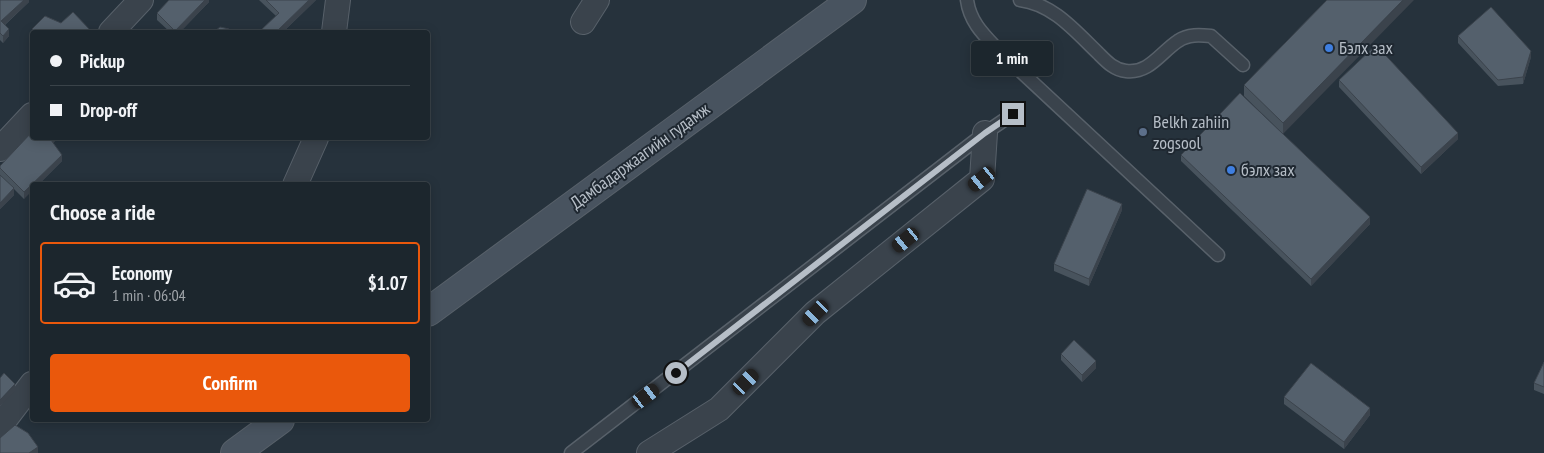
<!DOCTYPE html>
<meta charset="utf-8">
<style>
:root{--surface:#1c262d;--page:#252e35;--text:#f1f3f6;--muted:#a0a5aa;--line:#3a4349;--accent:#ea580c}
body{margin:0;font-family:"PT Sans Narrow",sans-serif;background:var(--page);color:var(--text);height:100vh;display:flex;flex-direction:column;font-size:19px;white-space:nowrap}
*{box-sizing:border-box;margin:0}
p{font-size:16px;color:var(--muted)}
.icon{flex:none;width:28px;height:28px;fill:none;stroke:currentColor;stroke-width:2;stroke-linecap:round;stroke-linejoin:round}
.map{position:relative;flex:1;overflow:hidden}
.details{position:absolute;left:30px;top:182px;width:400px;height:240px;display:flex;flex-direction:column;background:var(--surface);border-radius:5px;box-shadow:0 2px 12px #0003,0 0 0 1px var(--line)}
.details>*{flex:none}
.guide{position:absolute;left:30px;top:30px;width:400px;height:110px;border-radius:5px;box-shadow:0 2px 12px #0003,0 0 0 1px var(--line);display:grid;align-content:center;height:110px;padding:0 20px;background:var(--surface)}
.end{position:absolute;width:22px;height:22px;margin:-11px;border:6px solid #b6bec7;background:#111;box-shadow:0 0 0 2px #111}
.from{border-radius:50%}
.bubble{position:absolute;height:35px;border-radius:5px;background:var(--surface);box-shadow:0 2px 12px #0003,0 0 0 1px var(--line);font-size:16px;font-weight:600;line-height:35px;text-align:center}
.car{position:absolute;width:15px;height:30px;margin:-15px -8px;border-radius:6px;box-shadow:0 0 4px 1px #0007;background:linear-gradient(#222 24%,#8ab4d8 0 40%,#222 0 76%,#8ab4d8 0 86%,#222 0)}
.guide b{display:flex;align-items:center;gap:18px;height:48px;font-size:19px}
.guide b+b{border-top:1px solid var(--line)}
.guide i{width:12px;height:12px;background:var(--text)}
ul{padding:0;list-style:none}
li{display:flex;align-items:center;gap:15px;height:82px;margin:0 10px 8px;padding:0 10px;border:2px solid transparent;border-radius:5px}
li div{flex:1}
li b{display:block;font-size:19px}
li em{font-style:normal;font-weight:600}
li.selected{border-color:var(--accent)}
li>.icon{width:45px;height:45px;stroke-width:1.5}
h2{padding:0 20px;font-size:22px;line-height:60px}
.primary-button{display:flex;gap:10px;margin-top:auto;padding:10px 20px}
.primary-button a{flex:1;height:58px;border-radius:5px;background:var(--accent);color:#fff;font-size:20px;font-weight:600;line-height:58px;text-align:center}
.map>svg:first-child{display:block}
</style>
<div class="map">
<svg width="1544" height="453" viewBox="0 0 1544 453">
<rect width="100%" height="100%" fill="#26323c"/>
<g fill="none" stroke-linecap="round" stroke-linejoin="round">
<g stroke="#58616a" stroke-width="15">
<path id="lane" d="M967 0C970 23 985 36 1000 52L1218 255
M1020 0C1053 4 1075 31 1098 53 1106 61 1114 70 1126 71 1149 74 1161 52 1178 41 1188 34 1200 35 1211 36L1243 65
M571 453 985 133 1013 114"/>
</g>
<g stroke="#58616a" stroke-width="26">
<path id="street" d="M583 22 597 0
M111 32 141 0
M334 32 338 0
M0 149 32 115
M295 185 316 138
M0 426 32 384
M649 453 719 409 815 313 982 179 985 133"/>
</g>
<g stroke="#58616a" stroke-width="30">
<path id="secondary" d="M428 312 852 0
M235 453 280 420"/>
</g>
<use href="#lane" stroke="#3a434c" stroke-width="12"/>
<use href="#street" stroke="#3a434c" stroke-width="24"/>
<use href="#secondary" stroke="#48535f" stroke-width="28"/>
</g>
<path fill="#48535d" d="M0 0H29V2L5 25 9 36 3 43 0 40Z
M209 0V2L180 32H170L157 20V13Z
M259 0H316L283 32H261V30L276 16Z
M1327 0 1283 134 1244 96V85Z
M61 23 91 32H32V36V29Z
M1458 36 1531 57 1523 84 1498 86 1458 43Z
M1339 80 1458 139 1421 174 1339 87Z
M32 138H57L53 143 62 161 38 185H32L24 199 14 189V195L0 209V166Z
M1181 155 1370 224 1311 286 1181 161Z
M1122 210 1089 286 1054 271V264Z
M1061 354 1096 368 1082 382 1061 360Z
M1544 362V394L1534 390V383Z
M1284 397 1370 415 1344 449 1284 404Z"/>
<path fill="#3b434c" d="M24 0H29V2L1 28V21Z
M205 0H209V2L180 32H175V31Z
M309 0H316L283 32H276Z
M1403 0H1414L1283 134V123Z
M9 29V36L3 43V36Z
M1531 51V57L1523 84V77Z
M1458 133V139L1421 174V167Z
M53 138H57L51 147V140Z
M62 155V161L38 185H32V191L24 199V192Z
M14 188V195L0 209V203Z
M1122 204V210L1089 286V279Z
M1370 217V224L1311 286V279Z
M1096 361V368L1082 382V375Z
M15 384V391L0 406V400Z
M1370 408V415L1344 449V442Z
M38 447V453H29Z"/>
<path fill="#54606c" stroke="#3b434c" d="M0 0H24L1 21 9 29 3 36 0 33Z
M169 0H205L175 31 157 13Z
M266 0H309L276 32H263L261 30 279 13Z
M1327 0H1403L1283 123 1244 85Z
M1491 7 1531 51 1523 77 1498 80 1458 36Z
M73 12 91 31 89 32H35L32 29 45 16 61 23Z
M220 27 229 29 232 32H214L215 31Z
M1376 45 1458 133 1421 167 1339 80Z
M1240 93 1370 217 1311 279 1181 155Z
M32 132V138H53L51 140 62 155 24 192 0 168V166Z
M0 175 14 188 0 203Z
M1087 189 1122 204 1089 279 1054 264Z
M1074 340 1096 361 1082 375 1061 354Z
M1544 362V387L1534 383Z
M1311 363 1370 408 1344 442 1284 397Z
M4 373 15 384 0 400V378Z
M15 425 28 433 38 447 29 453H0V438Z"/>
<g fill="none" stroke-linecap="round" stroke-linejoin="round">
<path stroke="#b6bec7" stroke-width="6" d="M676 373 985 133 1013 114"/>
</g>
<g fill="#3f7fe0" stroke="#1f2831" stroke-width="2">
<circle cx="1329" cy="48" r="5"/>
<circle cx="1231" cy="170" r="5"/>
</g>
<circle fill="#5c6f8a" stroke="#1f2831" stroke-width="2" cx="1143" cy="132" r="5"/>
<g text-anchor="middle" stroke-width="4" stroke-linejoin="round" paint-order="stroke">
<g font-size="18" fill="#b6bec7" stroke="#1f2831" text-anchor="start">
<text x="1339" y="54">Бэлх зах</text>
<text x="1153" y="128">Belkh zahiin<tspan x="1153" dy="21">zogsool</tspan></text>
<text x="1241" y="176">бэлх зах</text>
</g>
<g font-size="18" fill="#b6bec7" stroke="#1f2831">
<text transform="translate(640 156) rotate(-36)" y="6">Дамбадаржаагийн гудамж</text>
</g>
</g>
</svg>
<i class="end from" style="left:676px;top:373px"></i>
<i class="end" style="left:1013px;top:114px"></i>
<div class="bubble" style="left:971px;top:41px;width:82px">1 min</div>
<i class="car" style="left:982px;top:179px;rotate:231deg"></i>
<i class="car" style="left:906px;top:240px;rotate:231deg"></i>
<i class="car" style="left:816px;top:313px;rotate:225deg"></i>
<i class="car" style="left:746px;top:382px;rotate:45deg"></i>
<i class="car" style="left:646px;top:396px;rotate:53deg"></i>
<div class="guide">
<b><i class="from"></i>Pickup</b>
<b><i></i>Drop-off</b>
</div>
<section class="details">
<h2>Choose a ride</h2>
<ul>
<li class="selected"><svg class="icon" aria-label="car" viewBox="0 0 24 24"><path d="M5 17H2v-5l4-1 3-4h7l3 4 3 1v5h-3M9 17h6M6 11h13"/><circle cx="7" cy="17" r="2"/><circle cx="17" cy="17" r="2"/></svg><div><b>Economy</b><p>1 min · 06:04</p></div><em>$1.07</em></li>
</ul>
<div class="primary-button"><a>Confirm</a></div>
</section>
</div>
